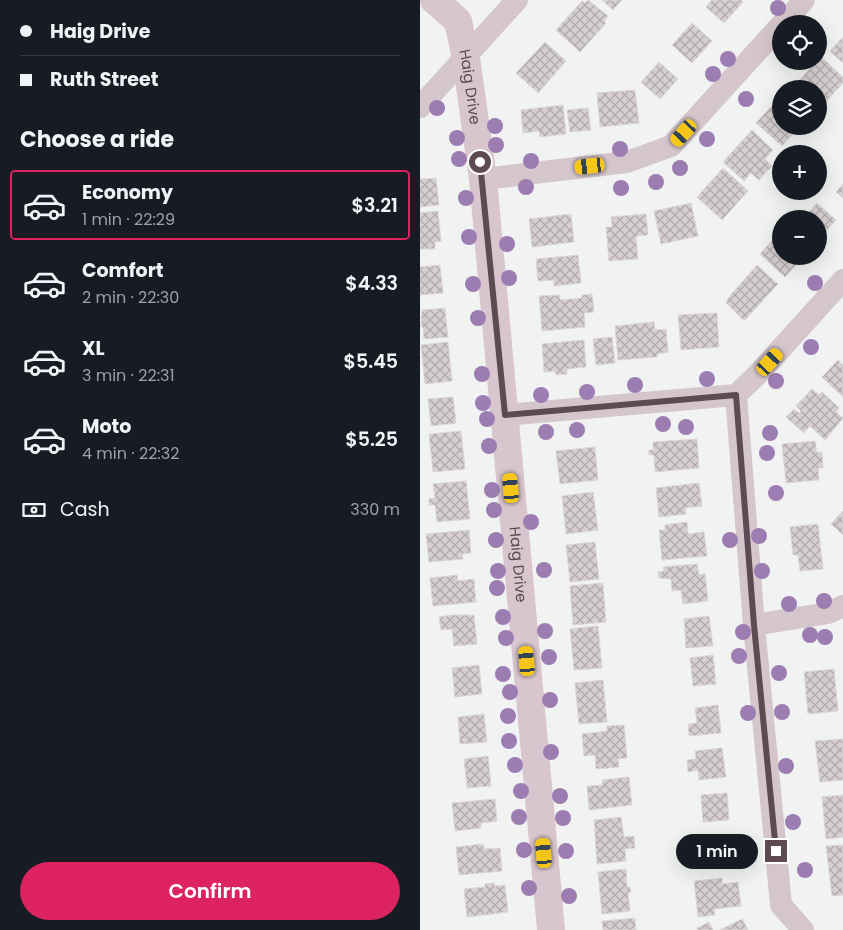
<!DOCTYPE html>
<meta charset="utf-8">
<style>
:root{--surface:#171b24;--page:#20242c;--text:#f1f3f6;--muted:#9ea1a6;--line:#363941;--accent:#dd2261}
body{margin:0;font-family:Poppins,sans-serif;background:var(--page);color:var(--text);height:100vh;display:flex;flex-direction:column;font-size:19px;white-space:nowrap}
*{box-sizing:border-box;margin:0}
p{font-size:16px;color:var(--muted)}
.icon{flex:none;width:28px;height:28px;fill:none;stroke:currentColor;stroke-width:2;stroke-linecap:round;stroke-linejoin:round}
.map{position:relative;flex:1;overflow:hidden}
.details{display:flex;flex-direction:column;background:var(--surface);width:420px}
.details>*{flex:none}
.banner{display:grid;align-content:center;height:110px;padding:0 20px;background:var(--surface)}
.fabs{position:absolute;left:352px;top:15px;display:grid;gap:10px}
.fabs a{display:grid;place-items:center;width:55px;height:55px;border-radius:50%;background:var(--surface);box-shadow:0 5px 20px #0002;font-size:25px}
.end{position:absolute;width:22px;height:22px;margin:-11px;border:6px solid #5e4a52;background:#fff;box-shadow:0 0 0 2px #fff}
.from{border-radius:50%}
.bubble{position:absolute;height:35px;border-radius:18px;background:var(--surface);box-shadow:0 5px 20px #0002;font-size:16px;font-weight:600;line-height:35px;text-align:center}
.car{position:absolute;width:15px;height:30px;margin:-15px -8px;border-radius:6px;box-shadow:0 0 4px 1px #0007;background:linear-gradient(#f5c518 24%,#345 0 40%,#f5c518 0 76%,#345 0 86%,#f5c518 0)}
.banner b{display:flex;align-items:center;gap:18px;height:48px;font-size:19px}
.banner b+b{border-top:1px solid var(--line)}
.banner i{width:12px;height:12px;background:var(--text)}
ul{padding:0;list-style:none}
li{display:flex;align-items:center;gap:15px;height:70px;margin:0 10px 8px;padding:0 10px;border:2px solid transparent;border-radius:5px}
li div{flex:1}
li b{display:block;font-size:19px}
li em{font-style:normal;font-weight:600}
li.on{border-color:var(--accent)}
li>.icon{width:45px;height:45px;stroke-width:1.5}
h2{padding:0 20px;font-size:22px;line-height:60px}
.pay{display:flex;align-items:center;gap:12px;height:55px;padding:0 20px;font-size:19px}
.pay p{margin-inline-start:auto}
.action{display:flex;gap:10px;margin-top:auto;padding:10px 20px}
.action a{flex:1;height:58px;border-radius:30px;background:var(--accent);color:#fff;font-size:20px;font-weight:600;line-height:58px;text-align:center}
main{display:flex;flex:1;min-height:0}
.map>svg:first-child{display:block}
</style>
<main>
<section class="details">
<div class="banner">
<b><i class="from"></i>Haig Drive</b>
<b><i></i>Ruth Street</b>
</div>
<h2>Choose a ride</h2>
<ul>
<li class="on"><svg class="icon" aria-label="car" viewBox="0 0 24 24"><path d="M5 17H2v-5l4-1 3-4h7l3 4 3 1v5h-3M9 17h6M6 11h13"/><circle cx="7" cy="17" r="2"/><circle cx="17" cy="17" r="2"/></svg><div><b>Economy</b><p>1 min · 22:29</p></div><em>$3.21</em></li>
<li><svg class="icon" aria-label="car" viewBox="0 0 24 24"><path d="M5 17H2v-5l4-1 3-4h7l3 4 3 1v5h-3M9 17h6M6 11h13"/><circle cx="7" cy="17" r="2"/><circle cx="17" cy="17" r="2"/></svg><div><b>Comfort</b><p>2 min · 22:30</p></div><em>$4.33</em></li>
<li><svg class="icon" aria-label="car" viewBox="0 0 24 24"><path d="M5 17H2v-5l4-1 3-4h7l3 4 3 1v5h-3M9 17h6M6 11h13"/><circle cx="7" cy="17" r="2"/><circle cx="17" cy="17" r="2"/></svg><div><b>XL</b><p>3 min · 22:31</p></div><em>$5.45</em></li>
<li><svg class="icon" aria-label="car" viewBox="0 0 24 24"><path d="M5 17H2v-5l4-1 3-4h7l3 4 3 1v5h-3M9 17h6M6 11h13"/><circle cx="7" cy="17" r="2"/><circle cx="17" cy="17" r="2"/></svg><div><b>Moto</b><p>4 min · 22:32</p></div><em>$5.25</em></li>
</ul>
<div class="pay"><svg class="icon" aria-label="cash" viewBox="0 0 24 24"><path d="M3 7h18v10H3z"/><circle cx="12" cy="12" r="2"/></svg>Cash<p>330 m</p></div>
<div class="action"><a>Confirm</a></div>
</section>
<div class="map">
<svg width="423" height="930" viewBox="0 0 423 930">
<defs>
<pattern id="building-cross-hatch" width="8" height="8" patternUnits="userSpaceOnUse" patternTransform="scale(1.25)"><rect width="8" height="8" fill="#d5cfd0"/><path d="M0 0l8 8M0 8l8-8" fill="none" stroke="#b0aaab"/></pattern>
</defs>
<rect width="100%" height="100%" fill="#f1f3f2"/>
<path fill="url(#building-cross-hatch)" stroke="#dcd6d7" d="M168 0 188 16 184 21 186 23 160 52 136 30 162 1 165 3Z
M182 0H202L193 10Z
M292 0H321L323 2 304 23 286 7Z
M272 23 292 41 272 63 252 45Z
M423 37V63L410 51Z
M125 42 146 61 118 93 96 73Z
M401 57 423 77V83L400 108 399 89H379L375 85Z
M239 62 258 79 240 99 221 82Z
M215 90 219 123 180 127 177 93Z
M361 96V126H380L362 146 336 123Z
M143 105 146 134 120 137 119 131 103 133 101 110Z
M168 108 171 130 150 132 147 110Z
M332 130 353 150 345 159 352 166 339 180 331 173 324 181 303 162Z
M303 168 328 191 302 220 277 197Z
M16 178 19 205 0 207V179Z
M423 184V198L416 192Z
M271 203 278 236 241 244 234 211Z
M397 203 416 220 399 239V219H383Z
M18 211 21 241 15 242V249H0V213Z
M151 214 154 242 112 247 109 219Z
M226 214 228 235 216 236 218 259 189 261 186 227H192L191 217Z
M361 230V256H384L365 277 340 254Z
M158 255 161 283 134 286V280L118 281 116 259Z
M20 265 23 293 0 295V267Z
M337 265 358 284 324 321 306 303 309 297Z
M172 294 174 312 164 313 165 327 122 331 119 296 140 295V300L162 298V295Z
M25 308 28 337 4 339 3 327H1L2 310Z
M297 313 299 347 261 350 258 315Z
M234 322 235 330 246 329 248 352 237 354V357L198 360 195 326Z
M192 337 195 363 176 365 173 339Z
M164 340 166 367 147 369V374L136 375 135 371 124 372 122 344Z
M28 342 32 381 5 384 1 345Z
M418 360 423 365V397L402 377Z
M392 389 399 395 402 392 419 408 416 412 423 418 405 440 390 426 384 433 366 417 374 409 379 413 381 411 376 406Z
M33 397 36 423 11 426 8 399Z
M41 431 45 469 13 472 9 434Z
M277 439 279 468 235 472 234 455H229V450H233V442Z
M395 441 397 453 402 452 403 468H398L399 480 366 483 362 444Z
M175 447 178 480 140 484 136 451Z
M46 481 50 519 17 522 15 505H9V499L15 498 13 484Z
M279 483 282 506 265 508 266 514 239 517 236 488Z
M173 492 178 530 146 534 142 496Z
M423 511V535L411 524Z
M267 522 268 534 284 532 287 556 242 560 239 530H245V525Z
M398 524 403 569 380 571 378 555H373L370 527Z
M49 530 51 553 42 554 43 559 9 562 6 534Z
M175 542 179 579 150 582 146 545Z
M277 564 279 575 285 574 288 601 263 604 261 590 252 591 251 579 239 578 238 572 244 571 243 567Z
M37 575 38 581 54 579 56 602 13 606 10 578Z
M183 583 186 622 153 625 150 586Z
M33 615H54L57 644 34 646 32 629 21 630 19 617Z
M289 616 293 646 266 648 264 619Z
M178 626 182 668 154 670 150 629Z
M293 655 296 684 273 686 270 658Z
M59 665 62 694 35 697 32 668Z
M414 669 418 711 388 714 384 672Z
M183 680 187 722 159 724 155 683Z
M298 705 301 733 269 736 268 724 277 723 275 708Z
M64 714 67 742 40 744 38 717Z
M204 725 207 758 198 759 199 767 176 769 175 755 164 756 162 734 187 731V726Z
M423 739V780L400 782 395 741Z
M302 748 306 777 279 780 278 770 268 772 267 760 276 759 275 751Z
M68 756 71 786 47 788 44 759Z
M209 777 212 805 169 810 167 786 183 785 182 780Z
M307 793 309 820 283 822 281 795Z
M423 795V837L406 839 402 797Z
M75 799 77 821 61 823V828L35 831 32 803Z
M201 817 204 837 214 836 215 848 205 849 206 861 177 864 174 820Z
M314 834 316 857 300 858 301 863 273 866 270 838Z
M63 844 64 849 80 848 82 871 39 875 36 847Z
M423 845V895L412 896 406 846Z
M206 869 207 887H210L211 892 208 893 210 911 182 914 178 872Z
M302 878V884L318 882 321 906 294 909 295 915 278 917 274 881Z
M74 883 75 886 85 885 88 912 47 917 44 889 65 887V884Z
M215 918 216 930H183L182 921Z
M322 919 328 930H300Z
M289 922 293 930H278L277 928Z"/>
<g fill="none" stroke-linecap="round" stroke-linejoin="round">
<path stroke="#d5c6cc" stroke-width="22" d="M363 24 384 0
M0 107 97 0
M63 179 207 162 251 146 361 25
M316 395 334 625 361 905 383 930
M85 415 316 395 337 375 423 280
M334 625 408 613 423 606"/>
<path stroke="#d9c5cd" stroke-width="28" id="s1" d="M14 0 38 21 46 58 63 179 131 930"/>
</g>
<g fill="#9c7db2">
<circle cx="358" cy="8" r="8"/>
<circle cx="308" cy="59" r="8"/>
<circle cx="293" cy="74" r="8"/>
<circle cx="326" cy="99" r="8"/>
<circle cx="17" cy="108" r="8"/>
<circle cx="75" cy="126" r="8"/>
<circle cx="37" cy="138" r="8"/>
<circle cx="287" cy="139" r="8"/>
<circle cx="76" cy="145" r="8"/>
<circle cx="200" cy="149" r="8"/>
<circle cx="39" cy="159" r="8"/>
<circle cx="111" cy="161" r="8"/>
<circle cx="260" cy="168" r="8"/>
<circle cx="236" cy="182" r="8"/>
<circle cx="106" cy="187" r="8"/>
<circle cx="201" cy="188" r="8"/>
<circle cx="46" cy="198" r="8"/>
<circle cx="49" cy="237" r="8"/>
<circle cx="87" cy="244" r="8"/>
<circle cx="89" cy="278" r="8"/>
<circle cx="395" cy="283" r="8"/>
<circle cx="53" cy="284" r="8"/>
<circle cx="58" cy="318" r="8"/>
<circle cx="391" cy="347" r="8"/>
<circle cx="62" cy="374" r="8"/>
<circle cx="287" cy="379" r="8"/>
<circle cx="356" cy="381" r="8"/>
<circle cx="215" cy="385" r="8"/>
<circle cx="167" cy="392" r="8"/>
<circle cx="121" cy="395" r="8"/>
<circle cx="63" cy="403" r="8"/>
<circle cx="67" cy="419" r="8"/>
<circle cx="243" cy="424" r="8"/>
<circle cx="266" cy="427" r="8"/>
<circle cx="157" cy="430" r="8"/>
<circle cx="126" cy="432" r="8"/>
<circle cx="350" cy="433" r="8"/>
<circle cx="69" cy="446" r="8"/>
<circle cx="347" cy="453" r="8"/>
<circle cx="72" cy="490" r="8"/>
<circle cx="356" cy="493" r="8"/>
<circle cx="74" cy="510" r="8"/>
<circle cx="111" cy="522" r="8"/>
<circle cx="339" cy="536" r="8"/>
<circle cx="76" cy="540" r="8"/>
<circle cx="310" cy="540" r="8"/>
<circle cx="124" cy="570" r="8"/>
<circle cx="78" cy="571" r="8"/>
<circle cx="342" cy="571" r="8"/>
<circle cx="77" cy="588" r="8"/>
<circle cx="404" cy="601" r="8"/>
<circle cx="369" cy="604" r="8"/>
<circle cx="83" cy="617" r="8"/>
<circle cx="125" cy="631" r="8"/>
<circle cx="323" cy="632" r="8"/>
<circle cx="390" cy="635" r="8"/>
<circle cx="405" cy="637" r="8"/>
<circle cx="86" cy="638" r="8"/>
<circle cx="319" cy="656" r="8"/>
<circle cx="129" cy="657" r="8"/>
<circle cx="359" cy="673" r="8"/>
<circle cx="83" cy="674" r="8"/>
<circle cx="90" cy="692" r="8"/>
<circle cx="130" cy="700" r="8"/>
<circle cx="362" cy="712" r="8"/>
<circle cx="328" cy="713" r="8"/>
<circle cx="88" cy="716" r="8"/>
<circle cx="89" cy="741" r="8"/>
<circle cx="131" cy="752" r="8"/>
<circle cx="95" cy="765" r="8"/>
<circle cx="366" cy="766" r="8"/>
<circle cx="101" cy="791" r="8"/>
<circle cx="140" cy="796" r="8"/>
<circle cx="99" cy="817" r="8"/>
<circle cx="143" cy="818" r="8"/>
<circle cx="373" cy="822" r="8"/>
<circle cx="104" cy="850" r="8"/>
<circle cx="146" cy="851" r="8"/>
<circle cx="385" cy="870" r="8"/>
<circle cx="109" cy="888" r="8"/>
<circle cx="149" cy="896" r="8"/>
</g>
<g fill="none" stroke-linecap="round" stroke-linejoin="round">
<path stroke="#5e4a52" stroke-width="6" d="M60 162 85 415 316 395 334 625 356 851"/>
</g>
<g text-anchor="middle" stroke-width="5" stroke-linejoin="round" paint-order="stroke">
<g font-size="15" fill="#5e4a52" stroke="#fff">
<text dy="5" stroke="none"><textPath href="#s1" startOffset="99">Haig Drive</textPath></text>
<text dy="5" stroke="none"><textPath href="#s1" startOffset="579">Haig Drive</textPath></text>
</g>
</g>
</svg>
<div class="fabs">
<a><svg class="icon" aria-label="locate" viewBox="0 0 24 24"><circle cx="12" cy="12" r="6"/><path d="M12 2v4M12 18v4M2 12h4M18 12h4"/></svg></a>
<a><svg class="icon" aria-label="layers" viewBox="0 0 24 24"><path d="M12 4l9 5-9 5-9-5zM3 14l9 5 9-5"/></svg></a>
<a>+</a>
<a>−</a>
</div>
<i class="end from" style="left:60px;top:162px"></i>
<i class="end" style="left:356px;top:851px"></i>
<div class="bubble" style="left:256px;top:834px;width:82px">1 min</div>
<i class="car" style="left:264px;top:133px;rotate:222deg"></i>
<i class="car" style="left:170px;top:166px;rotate:264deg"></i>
<i class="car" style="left:350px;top:362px;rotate:42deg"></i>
<i class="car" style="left:91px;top:488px;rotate:355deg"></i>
<i class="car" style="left:107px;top:661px;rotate:355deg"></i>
<i class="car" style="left:124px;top:853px;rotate:355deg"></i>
</div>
</main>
